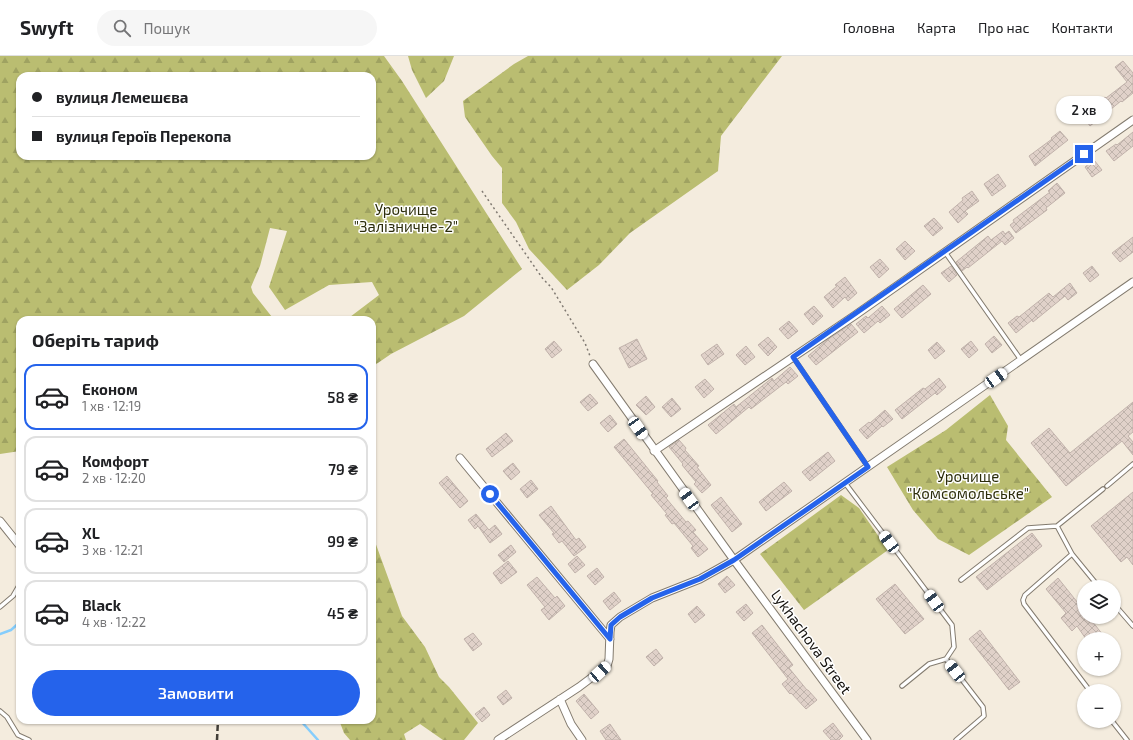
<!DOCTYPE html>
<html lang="uk">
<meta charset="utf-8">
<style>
:root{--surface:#fff;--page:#f6f6f6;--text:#202124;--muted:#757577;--line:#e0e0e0;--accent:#2563eb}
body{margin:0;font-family:"Exo 2",sans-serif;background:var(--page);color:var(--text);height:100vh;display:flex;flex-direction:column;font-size:15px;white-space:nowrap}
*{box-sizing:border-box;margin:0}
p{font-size:13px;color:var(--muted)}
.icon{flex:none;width:22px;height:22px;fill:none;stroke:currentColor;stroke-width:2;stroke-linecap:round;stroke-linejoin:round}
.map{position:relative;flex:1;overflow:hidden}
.side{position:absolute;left:16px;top:260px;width:360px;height:408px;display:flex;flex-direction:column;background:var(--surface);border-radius:12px;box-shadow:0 1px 3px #0004}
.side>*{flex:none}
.top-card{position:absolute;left:16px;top:16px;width:360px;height:88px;border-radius:12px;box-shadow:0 1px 3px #0004;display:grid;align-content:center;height:88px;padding:0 16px;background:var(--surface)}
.buttons{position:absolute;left:1077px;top:524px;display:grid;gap:8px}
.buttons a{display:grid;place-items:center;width:44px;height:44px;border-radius:50%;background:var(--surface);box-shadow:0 1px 3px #0004;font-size:20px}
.end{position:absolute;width:18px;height:18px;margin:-9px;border:5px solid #2563eb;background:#fff;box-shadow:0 0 0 2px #fff}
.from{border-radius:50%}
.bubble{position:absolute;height:28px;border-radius:14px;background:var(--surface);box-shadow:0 1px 3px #0004;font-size:13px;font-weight:600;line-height:28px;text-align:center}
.car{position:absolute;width:12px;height:24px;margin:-12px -6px;border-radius:5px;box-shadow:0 0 3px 1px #0007;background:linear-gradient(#fff 24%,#345 0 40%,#fff 0 76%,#345 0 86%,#fff 0)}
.top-card b{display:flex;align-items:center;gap:14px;height:38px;font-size:15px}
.top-card b+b{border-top:1px solid var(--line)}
.top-card i{width:10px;height:10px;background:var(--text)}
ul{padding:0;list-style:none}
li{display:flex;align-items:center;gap:12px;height:66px;margin:0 8px 6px;padding:0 8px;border:2px solid var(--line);border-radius:12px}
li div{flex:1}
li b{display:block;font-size:15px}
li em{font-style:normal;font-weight:600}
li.active{border-color:var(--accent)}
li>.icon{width:36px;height:36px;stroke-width:1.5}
h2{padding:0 16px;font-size:18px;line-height:48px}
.button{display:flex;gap:8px;margin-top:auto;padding:8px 16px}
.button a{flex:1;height:46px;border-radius:24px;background:var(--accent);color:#fff;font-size:16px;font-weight:600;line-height:46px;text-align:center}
header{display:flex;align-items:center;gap:24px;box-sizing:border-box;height:56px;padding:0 20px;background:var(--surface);border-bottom:1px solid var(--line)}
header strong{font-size:19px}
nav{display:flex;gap:22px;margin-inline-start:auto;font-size:14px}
.search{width:280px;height:36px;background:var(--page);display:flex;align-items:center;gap:10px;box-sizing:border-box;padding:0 14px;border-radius:22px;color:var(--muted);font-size:15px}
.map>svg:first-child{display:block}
</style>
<header>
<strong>Swyft</strong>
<div class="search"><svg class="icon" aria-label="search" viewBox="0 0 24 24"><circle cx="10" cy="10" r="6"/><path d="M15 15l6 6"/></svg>Пошук</div>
<nav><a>Головна</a><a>Карта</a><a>Про нас</a><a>Контакти</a></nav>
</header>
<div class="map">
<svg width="1133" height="684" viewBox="0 0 1133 684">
<defs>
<pattern id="forest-firs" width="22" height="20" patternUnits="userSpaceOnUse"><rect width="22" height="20" fill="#babd71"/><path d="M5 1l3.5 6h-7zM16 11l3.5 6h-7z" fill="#9fa261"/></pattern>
<pattern id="building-cross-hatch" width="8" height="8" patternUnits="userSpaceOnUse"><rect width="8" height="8" fill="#e0d1c9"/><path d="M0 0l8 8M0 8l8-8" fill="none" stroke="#bfb3ab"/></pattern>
</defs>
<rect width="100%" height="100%" fill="#f4ecde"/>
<path fill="url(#forest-firs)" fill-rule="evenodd" d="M0 0H384L402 25 522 213 464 260 391 298 372 311V264H346L379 239 372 226 329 229 285 254 269 231 287 175 270 172 260 210 251 231 253 237 272 261 267 264H20V395L0 398ZM20 20H372V100H20Z
M408 0H454L444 25 426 42 412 14Z
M528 0H782L721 80 718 115 630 177 599 209 567 234 529 193 516 166 502 147V112L492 100 465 61 463 45 514 8Z
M990 339 1008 370 1006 384 1052 441 969 499 938 483 913 454 887 411 946 374Z
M841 439 859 452 888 494 804 554 760 498Z
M374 483 402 560 425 591 439 621 449 631 478 667 464 684H443L420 668 404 678 406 684H350L344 677 339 664H372V484Z"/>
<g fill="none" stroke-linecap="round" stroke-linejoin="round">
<path stroke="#85cdfc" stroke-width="2.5" d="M0 578 11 574 20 566
M300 664 318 684"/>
</g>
<path fill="url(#building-cross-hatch)" stroke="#c1b2ab" d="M1123 5 1133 17V37L1122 46 1121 45 1090 70 1083 60 1105 41 1106 42 1127 26 1115 11Z
M1060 75 1068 84 1035 110 1029 100 1052 83 1051 82Z
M1133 76V90L1114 105 1106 95 1116 88 1117 89Z
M1094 104 1102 114 1092 121 1085 111Z
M998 118 1006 130 992 140 984 128Z
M1057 127 1065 137 1046 152 1047 154 1016 177 1010 169 1014 166 1013 164 1050 136 1048 135Z
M972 135 979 145 965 155 968 158 958 167 949 156 963 144 962 142Z
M934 162 943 172 933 180 924 170Z
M1003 175 1005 178 1009 175 1014 182 1005 189 1002 185 968 212 967 211 962 215 956 206 988 180 991 184Z
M1133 181V196L1120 206 1112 197Z
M905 185 915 195 905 204 896 193Z
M880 203 889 213 879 222 870 211Z
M951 210 957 219 949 226 941 217Z
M1092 210 1099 219 1090 226 1083 217Z
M845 221 857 237 848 245 845 241 833 252 824 241 837 230 835 229Z
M1070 227 1077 237 1068 244 1065 240 1033 266 1032 264 1016 277 1008 267 1017 260 1019 261 1049 237 1053 241Z
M923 229 931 238 902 262 894 253Z
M814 250 823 260 813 269 804 258Z
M882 250 890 259 880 267 878 265 864 277 856 268 866 260 868 262Z
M789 265 798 275 788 283 779 273Z
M851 268 858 276 816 309 808 300 827 284Z
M994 280 1002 289 992 297 985 288Z
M768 281 777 291 768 300 758 289Z
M637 283 647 303 629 312 619 292Z
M554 285 562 294 552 302 545 293Z
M971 285 978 294 969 302 961 293Z
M937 286 945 295 935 303 928 294Z
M717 288 724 298 708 309 701 299Z
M746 290 755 301 745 309 736 299Z
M790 311 798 320 788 328 786 326 751 353 749 351 716 378 708 369 734 348 736 351 772 322 774 325Z
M939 322 946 331 937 339 935 337 902 363 895 354 923 332 925 333Z
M705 323 714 333 704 342 695 331Z
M590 338 598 347 588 355 580 346Z
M646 340 655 351 646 359 636 349Z
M672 342 681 353 671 361 662 351Z
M1133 346V376L1128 380 1133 386V399L1122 385 1066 430 1031 387 1049 372 1070 397Z
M885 354 893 363 883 371 882 370 867 383 859 374 869 366 870 367Z
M610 359 617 368 608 376 600 367Z
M506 377 513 385 492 401 486 393Z
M624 383 658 425 657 426 668 440 666 442 686 466 688 465 696 474 693 476 708 493 698 501 691 492 693 490 674 467 672 468 665 459 667 458 651 439 653 438 614 391Z
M679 384 686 392 685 394 699 410 697 411 711 429 702 437 694 428 696 426 682 409 683 408 669 391Z
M828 396 835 405 810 425 802 416Z
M513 407 520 416 511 424 503 415Z
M447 420 468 445 460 452 439 427Z
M531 424 538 433 527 442 520 433Z
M784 426 792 435 766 455 759 446Z
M1133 436V509L1127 501 1121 506 1091 470Z
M721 441 742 468 732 476 711 449Z
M551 450 576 484 579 482 586 491 574 500 562 485 559 487 552 478 554 477 539 459Z
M476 458 489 474 495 469 502 478 490 487 478 470 475 473 468 464Z
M1032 477 1042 490 987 534 976 521Z
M511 489 516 496 504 506 498 499Z
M577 500 585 509 575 517 568 508Z
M508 505 517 516 501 528 493 517Z
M597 512 604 521 595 529 587 520Z
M727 520 735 529 725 537 718 528Z
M537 521 555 542 557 540 565 550 549 564 541 554 545 551 527 529Z
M1058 522 1078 547 1084 543V561H1089L1106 583H1086L1077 570 1072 575 1061 562 1066 557 1046 533Z
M895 528 924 563 905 578 876 543Z
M614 536 621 545 610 554 603 545Z
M746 548 753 557 744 565 736 556Z
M697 550 705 559 695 567 688 558Z
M762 569 793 609 789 612 807 634H808L817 644 806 653 791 637 790 638 782 628 788 623 752 577Z
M980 574 1020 626 1009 634 969 583Z
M473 577 482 588 473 595 464 583Z
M656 593 663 602 654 610 646 601Z
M506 634 512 642 503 649 497 641Z
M584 638 599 656 591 663 576 645Z
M484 651 490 659 482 666 475 658Z
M833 667 843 680 839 684H831L823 675Z
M610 668 621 684H606L600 675Z"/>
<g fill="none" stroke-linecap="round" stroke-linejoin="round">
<g stroke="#837b6f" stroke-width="5.5">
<path id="service" d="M945 196 1021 304
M793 301 868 411
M845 427 952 569 954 591 946 603 983 651 984 660 956 684
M1107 430 1133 408
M1072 498 1025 539 1023 544 1024 548 1090 635
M961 524 1028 472 1057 470
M1099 531 1072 498 1057 470 1103 433
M1114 548 1133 570
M0 551 13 540 20 528
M902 630 929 608 946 603
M0 655 7 661 18 679 29 684
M1112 665 1127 684"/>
</g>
<g stroke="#837b6f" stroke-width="9">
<path id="minor" d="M593 308 734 504 867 684
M654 395 854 260 1133 64
M460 402 610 583
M0 465 20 490
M560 643 571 668 582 684
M498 684 579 631 607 610 609 603 610 576 611 569 620 561 652 542 700 523 734 504 1133 226"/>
</g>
<path stroke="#807a72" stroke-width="1.5" stroke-dasharray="2 3" stroke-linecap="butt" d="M482 135 543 223 551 231 585 287 590 300"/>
<use href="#service" stroke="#fff" stroke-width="3.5"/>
<use href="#minor" stroke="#fff" stroke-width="7"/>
<path stroke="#423e38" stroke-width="2.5" stroke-dasharray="6 3" stroke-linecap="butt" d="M217 684 218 664"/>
</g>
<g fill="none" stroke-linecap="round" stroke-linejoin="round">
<path stroke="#2563eb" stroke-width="5" d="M490 438 610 583 611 569 620 561 652 542 700 523 734 504 868 411 793 301 1084 98"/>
</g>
<g text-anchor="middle" stroke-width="3" stroke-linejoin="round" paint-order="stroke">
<g font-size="15" fill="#2c2d0b" stroke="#fff">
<text x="406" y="159">Урочище<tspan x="406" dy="17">"Залізничне-2"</tspan></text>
<text x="968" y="426">Урочище<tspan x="968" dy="17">"Комсомольське"</tspan></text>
</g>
<g font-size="15" fill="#16130f" stroke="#fff">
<text transform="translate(811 586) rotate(54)" y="5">Lykhachova Street</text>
</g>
</g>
</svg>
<div class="buttons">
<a><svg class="icon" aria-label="layers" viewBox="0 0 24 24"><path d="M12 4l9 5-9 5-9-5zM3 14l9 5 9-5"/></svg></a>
<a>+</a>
<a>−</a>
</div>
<i class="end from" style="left:490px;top:438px"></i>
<i class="end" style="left:1084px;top:98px"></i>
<div class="bubble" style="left:1056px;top:40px;width:56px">2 хв</div>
<i class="car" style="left:996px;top:322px;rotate:55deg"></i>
<i class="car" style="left:638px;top:372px;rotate:145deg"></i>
<i class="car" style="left:689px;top:443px;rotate:324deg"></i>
<i class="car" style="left:889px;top:486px;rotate:323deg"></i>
<i class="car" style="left:934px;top:545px;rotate:324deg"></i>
<i class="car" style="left:955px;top:615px;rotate:322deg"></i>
<i class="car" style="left:600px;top:616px;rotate:48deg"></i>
<div class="top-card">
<b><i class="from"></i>вулиця Лемешєва</b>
<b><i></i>вулиця Героїв Перекопа</b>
</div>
<section class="side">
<h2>Оберіть тариф</h2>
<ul>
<li class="active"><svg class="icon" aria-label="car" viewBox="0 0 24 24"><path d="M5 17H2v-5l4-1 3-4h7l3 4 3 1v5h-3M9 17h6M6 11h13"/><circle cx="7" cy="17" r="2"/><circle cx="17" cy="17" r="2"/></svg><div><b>Економ</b><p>1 хв · 12:19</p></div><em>58 ₴</em></li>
<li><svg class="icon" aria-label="car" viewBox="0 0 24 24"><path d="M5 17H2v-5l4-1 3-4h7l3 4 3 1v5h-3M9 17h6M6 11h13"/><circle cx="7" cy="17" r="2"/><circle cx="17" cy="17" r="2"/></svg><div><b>Комфорт</b><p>2 хв · 12:20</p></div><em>79 ₴</em></li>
<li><svg class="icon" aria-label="car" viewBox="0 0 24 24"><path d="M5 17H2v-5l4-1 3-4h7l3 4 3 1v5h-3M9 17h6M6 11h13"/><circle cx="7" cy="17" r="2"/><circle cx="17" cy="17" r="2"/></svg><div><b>XL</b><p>3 хв · 12:21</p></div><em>99 ₴</em></li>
<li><svg class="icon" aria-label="car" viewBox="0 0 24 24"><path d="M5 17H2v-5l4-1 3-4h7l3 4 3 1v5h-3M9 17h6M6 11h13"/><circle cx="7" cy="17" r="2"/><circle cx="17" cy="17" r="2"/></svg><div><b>Black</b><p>4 хв · 12:22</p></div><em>45 ₴</em></li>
</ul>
<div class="button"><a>Замовити</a></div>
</section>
</div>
